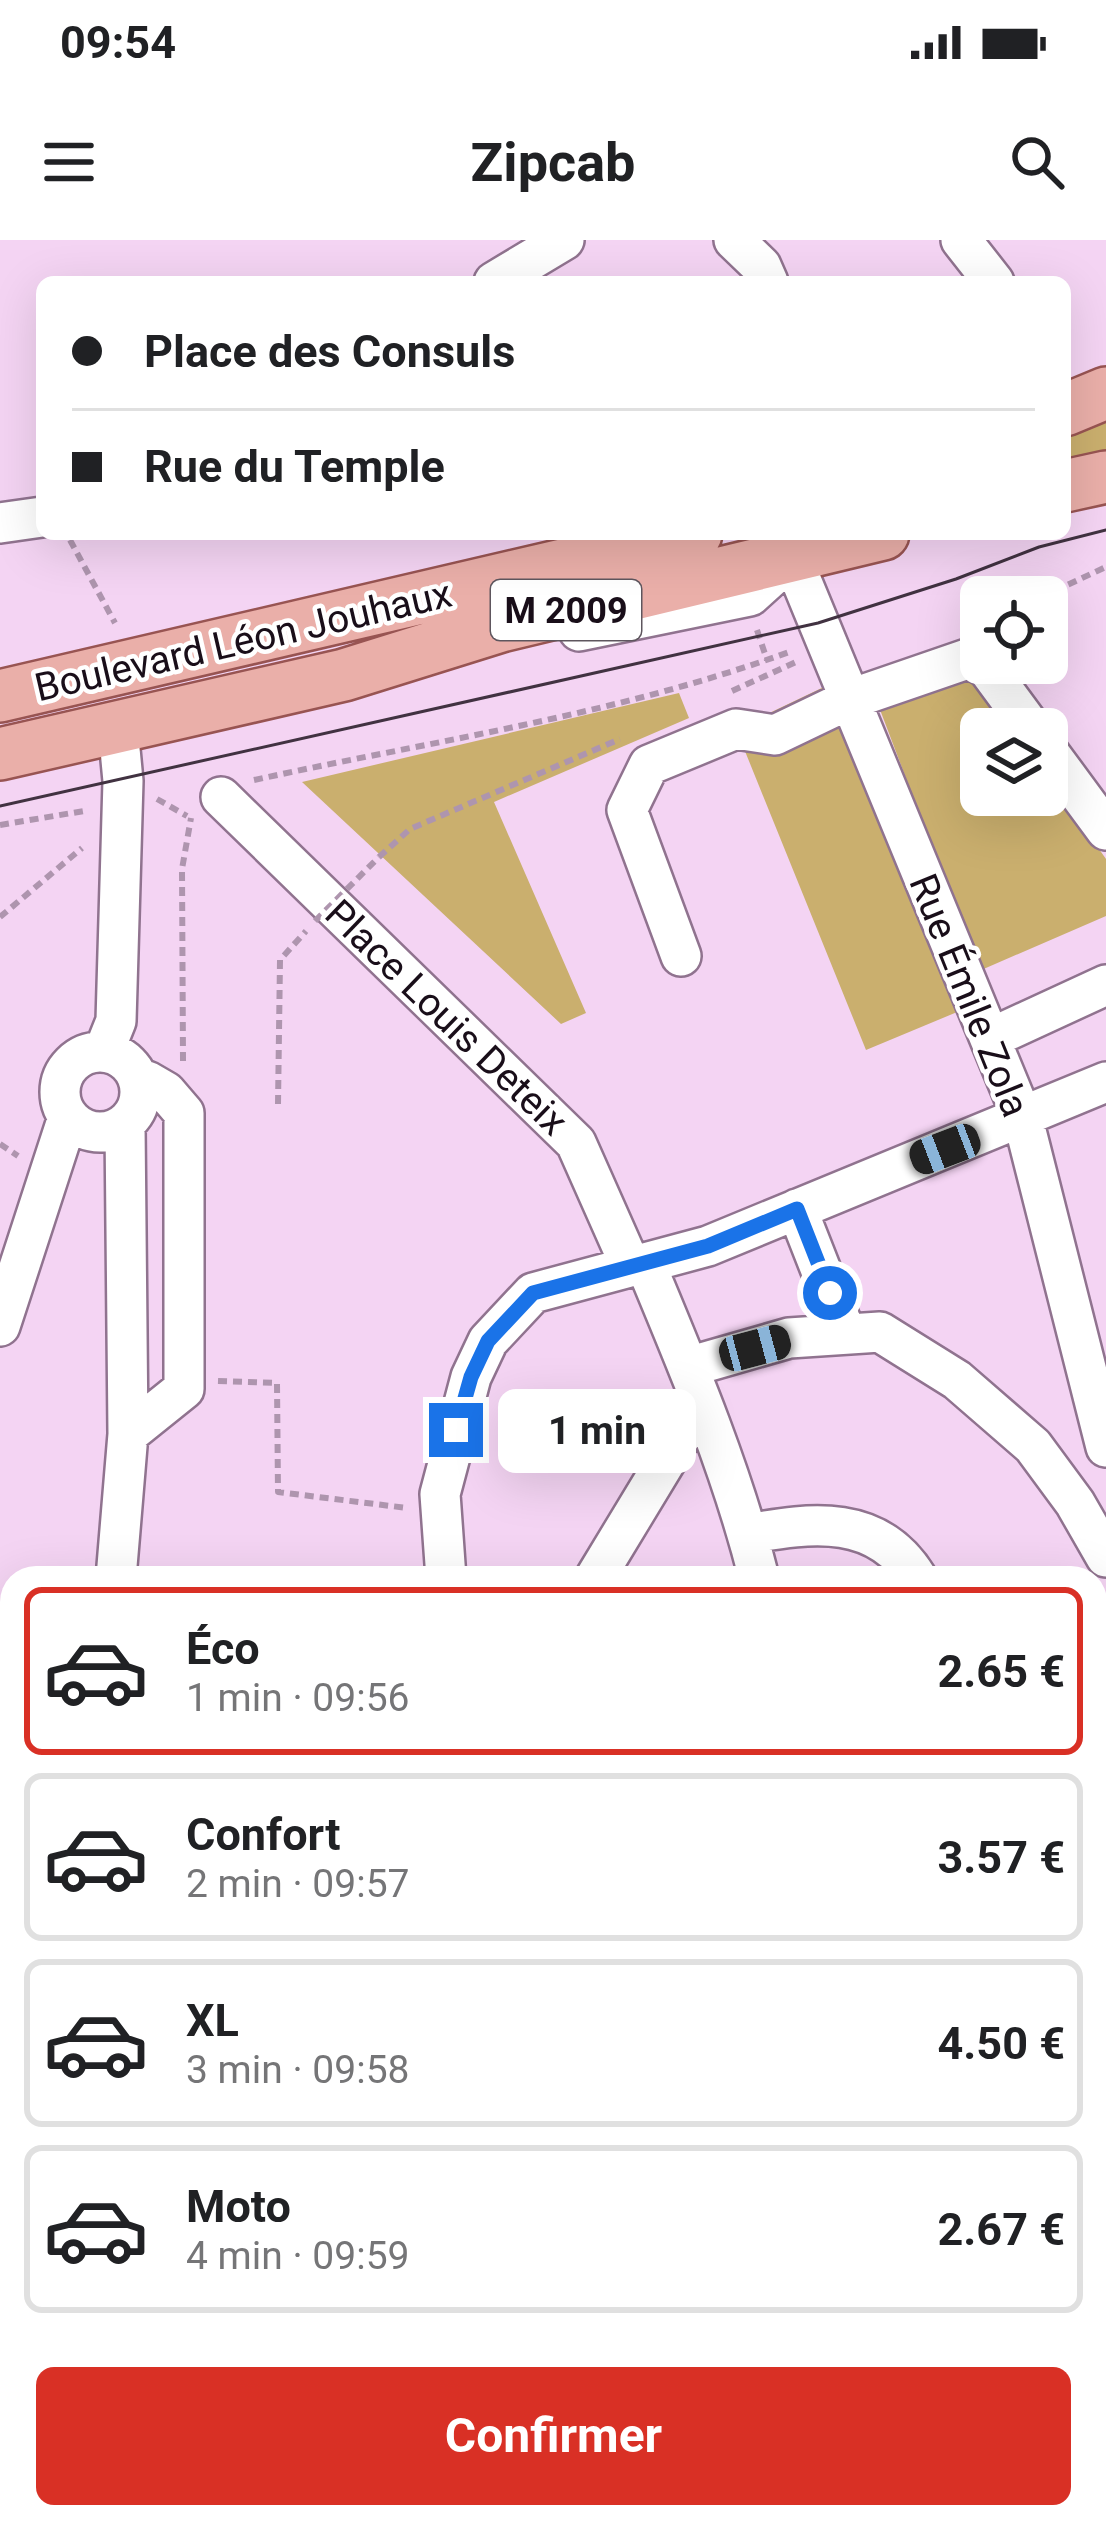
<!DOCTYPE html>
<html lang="fr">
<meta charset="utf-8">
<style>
:root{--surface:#fff;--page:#f6f6f6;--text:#202124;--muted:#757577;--line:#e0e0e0;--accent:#d93025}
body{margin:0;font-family:Roboto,sans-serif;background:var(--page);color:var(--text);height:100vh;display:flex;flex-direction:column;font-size:45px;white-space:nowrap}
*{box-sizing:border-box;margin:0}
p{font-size:39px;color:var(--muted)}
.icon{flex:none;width:66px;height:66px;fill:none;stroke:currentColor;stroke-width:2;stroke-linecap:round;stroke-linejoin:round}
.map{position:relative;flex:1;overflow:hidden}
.sheet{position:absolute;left:0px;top:1326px;width:1107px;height:963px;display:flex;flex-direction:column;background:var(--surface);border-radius:36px 36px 0 0;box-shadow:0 12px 48px #0002}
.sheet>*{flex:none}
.top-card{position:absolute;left:36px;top:36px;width:1035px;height:264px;border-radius:18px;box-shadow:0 12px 48px #0002;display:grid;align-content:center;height:264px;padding:0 36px;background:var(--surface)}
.controls{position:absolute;left:960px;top:336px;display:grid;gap:24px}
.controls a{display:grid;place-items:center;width:108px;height:108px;border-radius:18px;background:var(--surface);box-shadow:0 12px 48px #0002;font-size:60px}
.end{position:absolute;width:54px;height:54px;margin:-27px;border:15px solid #1a73e8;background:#fff;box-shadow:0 0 0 6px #fff}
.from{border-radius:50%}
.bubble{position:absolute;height:84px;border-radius:18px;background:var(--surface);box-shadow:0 12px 48px #0002;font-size:39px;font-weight:700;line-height:84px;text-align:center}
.car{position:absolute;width:36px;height:72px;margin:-36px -18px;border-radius:15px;box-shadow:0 0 9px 3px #0007;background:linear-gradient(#222 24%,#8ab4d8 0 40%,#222 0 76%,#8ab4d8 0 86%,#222 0)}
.top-card b{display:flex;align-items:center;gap:42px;height:114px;font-size:45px}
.top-card b+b{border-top:3px solid var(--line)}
.top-card i{width:30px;height:30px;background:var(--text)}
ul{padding:21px 0 0;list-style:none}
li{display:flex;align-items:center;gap:36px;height:168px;margin:0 24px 18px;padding:0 12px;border:6px solid var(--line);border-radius:18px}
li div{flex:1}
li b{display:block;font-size:45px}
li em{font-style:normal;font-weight:700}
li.on{border-color:var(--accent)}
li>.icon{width:108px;height:108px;stroke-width:1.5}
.cta{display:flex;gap:24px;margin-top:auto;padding:24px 36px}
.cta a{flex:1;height:138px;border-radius:18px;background:var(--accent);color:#fff;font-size:48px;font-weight:700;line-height:138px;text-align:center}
.status{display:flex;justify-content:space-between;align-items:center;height:84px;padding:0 60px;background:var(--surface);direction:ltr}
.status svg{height:33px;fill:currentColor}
header{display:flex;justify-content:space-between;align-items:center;height:156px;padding:0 36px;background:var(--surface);font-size:54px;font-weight:700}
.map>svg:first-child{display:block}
</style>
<div class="status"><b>09:54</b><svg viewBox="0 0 49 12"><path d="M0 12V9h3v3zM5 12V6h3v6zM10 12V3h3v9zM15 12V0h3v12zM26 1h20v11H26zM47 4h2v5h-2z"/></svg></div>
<header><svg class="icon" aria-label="menu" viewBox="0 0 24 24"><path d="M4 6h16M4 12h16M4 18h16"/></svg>Zipcab<svg class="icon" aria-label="search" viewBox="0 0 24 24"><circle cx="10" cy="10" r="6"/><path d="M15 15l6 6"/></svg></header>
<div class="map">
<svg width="1106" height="2287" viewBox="0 0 1106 2287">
<rect width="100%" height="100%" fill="#f4d4f3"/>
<path fill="#caaf6e" d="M1106 173V217L1065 225V190Z
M973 430 1015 489H981V555H1047V535L1106 619V676L979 731 879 467Z
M828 445 962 770 866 810 736 489Z
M679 453 689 478 494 562 586 773 561 784 302 542Z"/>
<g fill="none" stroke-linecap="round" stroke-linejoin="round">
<g stroke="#90738f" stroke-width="44">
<path id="minor" d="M734 0 761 26 768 42
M961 0 994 42
M494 42 564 0
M0 283 42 277
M579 391 750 356 792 318 1023 879 1106 1207
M1047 510 1106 590
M221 557 576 903 631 1027
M681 716 627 570 649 525 736 489 775 495 848 460 970 418 987 428 1032 489
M991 798 1106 745
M104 811 116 781 123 541 118 488
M60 852a40 40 0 1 1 80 0a40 40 0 1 1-80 0Z
M797 969 846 1094
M645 1023C688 1126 732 1230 759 1338
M0 1086 68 877
M688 1127 789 1098 880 1092 957 1140 1033 1206 1075 1263 1106 1317
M128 1194 184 1149V873L166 852 147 841 141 845
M748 1294C812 1282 878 1274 917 1338
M116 1338 128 1194 125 885
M446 1338 440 1254 471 1137 488 1101 533 1053 708 1006 1106 842
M595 1338 701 1163
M1095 1493 1106 1464
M1095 1791 1106 1847
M1095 1913 1106 1911
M1095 2194 1106 2192
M0 2207 12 2142
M538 2277 540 2287
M942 2277 943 2287
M117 2287 119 2277
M600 2287 643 2277"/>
</g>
<g stroke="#985452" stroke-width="56">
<path id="major" d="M1065 170 1106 153
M1065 246 1106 237
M0 456 696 294
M0 514 344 435 501 386 883 294"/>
</g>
<path stroke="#ae95ae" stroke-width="6" stroke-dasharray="9 6" stroke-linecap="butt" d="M70 300 115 383
M1041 357 1106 327
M757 390 767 420
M732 451 796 422
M254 540C432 501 616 475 789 412
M157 559 187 576
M0 585 84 571
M379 617 410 589 620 499
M0 677 82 608
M183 821 182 629 191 578
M278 864 280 720 306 691
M0 904 18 916
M218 1141 277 1143 278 1252 407 1268
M46 2277 47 2287"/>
<use href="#minor" stroke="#fff" stroke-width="39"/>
<use href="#major" stroke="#eaafa9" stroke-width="51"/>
<path stroke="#413241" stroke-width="3" d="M0 566 818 383 956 339 1039 307 1106 290"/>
<path stroke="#ae95ae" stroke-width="6" stroke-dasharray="9 6" stroke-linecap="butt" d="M315 681 379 617"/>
</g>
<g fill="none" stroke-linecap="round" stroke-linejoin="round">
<path stroke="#1a73e8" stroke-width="15" d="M456 1190 471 1137 488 1101 533 1053 708 1006 797 969 830 1053"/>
</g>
<g text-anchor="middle" stroke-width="9" stroke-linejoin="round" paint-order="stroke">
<rect fill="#fff" stroke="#5e565e" stroke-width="3" x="491" y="340" width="150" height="60" rx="9"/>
<g font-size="36" font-weight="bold" fill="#190e19">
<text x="566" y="383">M 2009</text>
</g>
<g font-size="39" fill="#190e19" stroke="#fff">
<text transform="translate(243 400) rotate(-13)" y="14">Boulevard Léon Jouhaux</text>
<text transform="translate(970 755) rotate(68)" y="14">Rue Émile Zola</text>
<text transform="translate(447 777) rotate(44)" y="14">Place Louis Deteix</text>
</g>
</g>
</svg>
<div class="controls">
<a><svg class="icon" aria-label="locate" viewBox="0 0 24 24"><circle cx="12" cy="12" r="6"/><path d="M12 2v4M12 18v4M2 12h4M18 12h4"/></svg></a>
<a><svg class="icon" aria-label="layers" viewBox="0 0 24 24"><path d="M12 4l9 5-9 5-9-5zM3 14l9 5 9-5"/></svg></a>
</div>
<i class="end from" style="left:830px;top:1053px"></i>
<i class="end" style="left:456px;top:1190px"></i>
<div class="bubble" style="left:498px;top:1149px;width:198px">1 min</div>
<i class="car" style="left:945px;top:909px;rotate:249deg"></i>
<i class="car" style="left:755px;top:1108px;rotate:75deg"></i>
<div class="top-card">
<b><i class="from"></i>Place des Consuls</b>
<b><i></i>Rue du Temple</b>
</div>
<section class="sheet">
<ul>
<li class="on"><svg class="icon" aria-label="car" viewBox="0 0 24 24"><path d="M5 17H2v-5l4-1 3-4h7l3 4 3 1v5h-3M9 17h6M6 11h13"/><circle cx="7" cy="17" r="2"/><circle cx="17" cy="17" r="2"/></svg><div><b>Éco</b><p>1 min · 09:56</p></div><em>2.65 €</em></li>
<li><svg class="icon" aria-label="car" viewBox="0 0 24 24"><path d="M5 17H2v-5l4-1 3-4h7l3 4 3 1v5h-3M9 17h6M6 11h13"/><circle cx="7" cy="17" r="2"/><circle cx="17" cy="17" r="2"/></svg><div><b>Confort</b><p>2 min · 09:57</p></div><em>3.57 €</em></li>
<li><svg class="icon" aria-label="car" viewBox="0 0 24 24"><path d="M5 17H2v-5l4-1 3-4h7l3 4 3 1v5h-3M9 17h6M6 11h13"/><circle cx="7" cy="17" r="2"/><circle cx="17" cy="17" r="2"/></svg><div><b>XL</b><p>3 min · 09:58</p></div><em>4.50 €</em></li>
<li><svg class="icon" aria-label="car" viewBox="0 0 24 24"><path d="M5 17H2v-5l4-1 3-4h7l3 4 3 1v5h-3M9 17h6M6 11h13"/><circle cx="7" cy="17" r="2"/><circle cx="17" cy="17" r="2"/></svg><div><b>Moto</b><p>4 min · 09:59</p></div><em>2.67 €</em></li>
</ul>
<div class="cta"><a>Confirmer</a></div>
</section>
</div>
